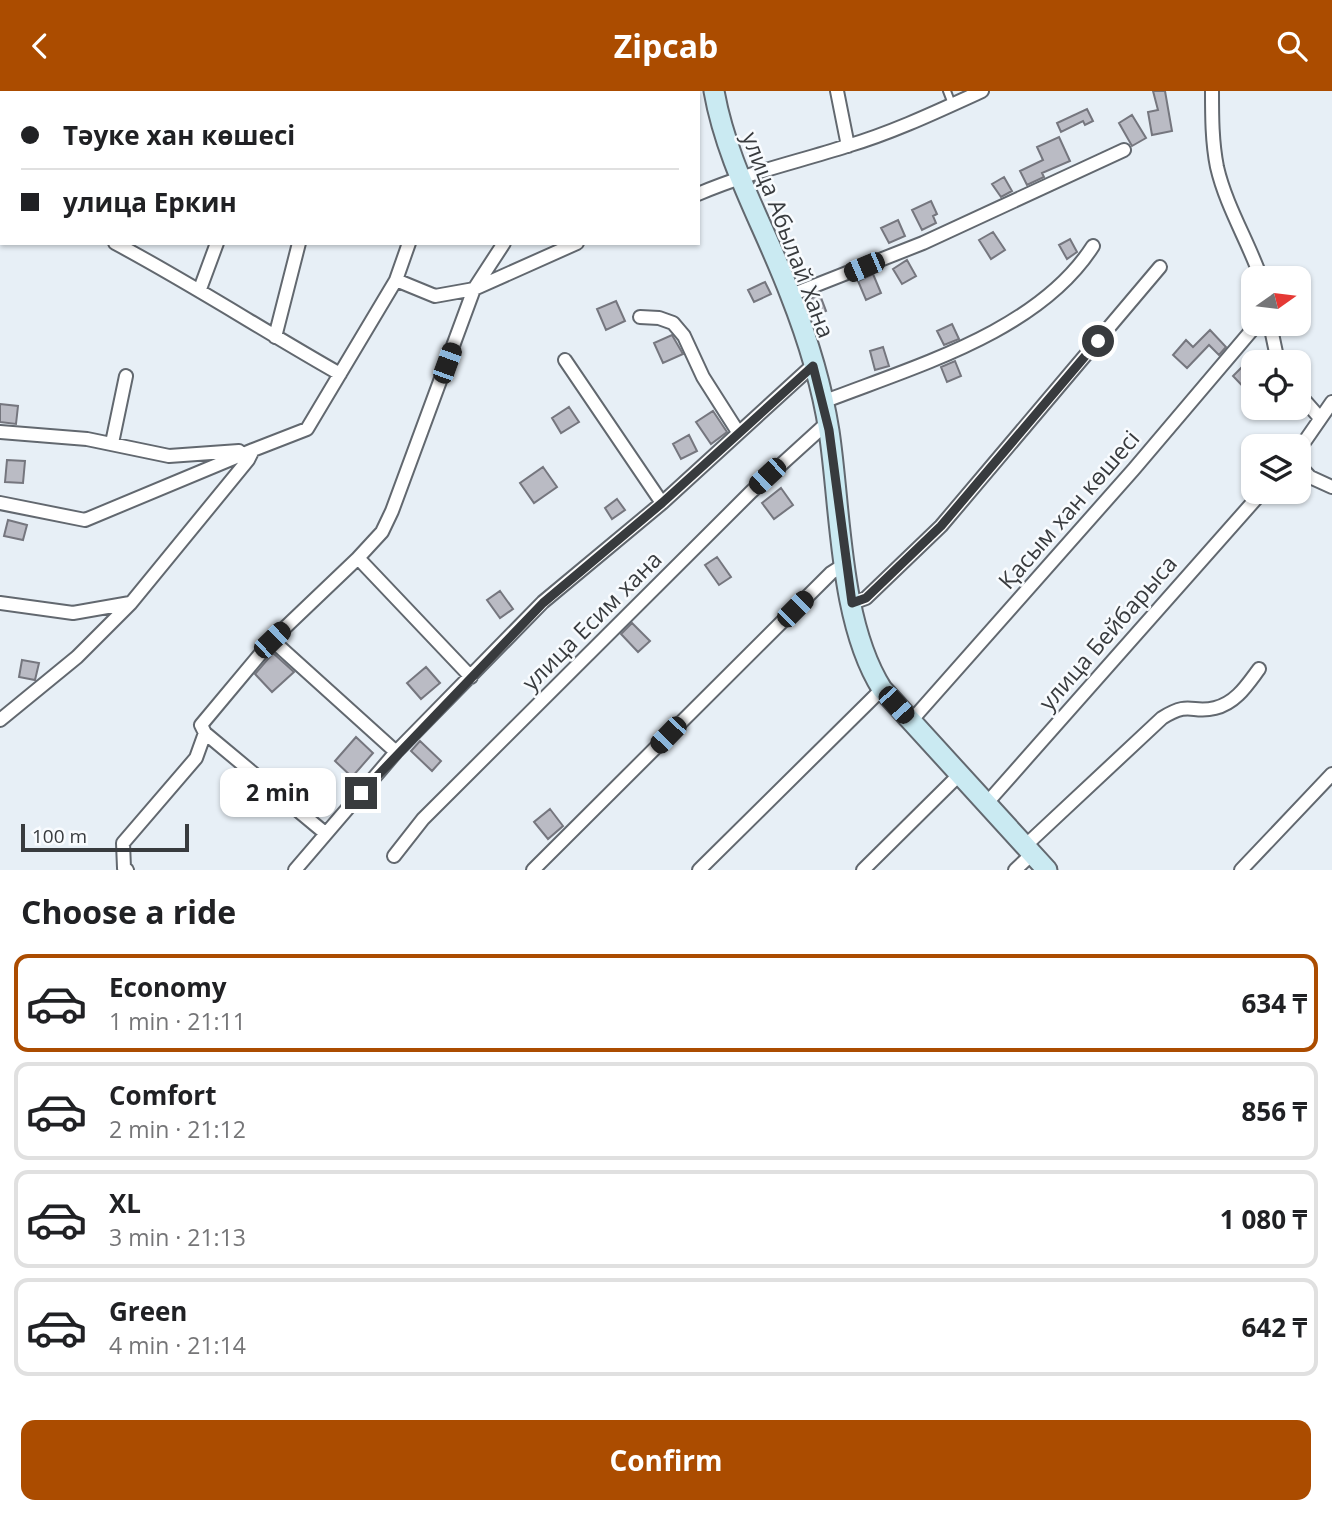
<!DOCTYPE html>
<meta charset="utf-8">
<style>
:root{--surface:#fff;--page:#f6f6f6;--text:#202124;--muted:#757577;--line:#e0e0e0;--accent:#ab4c00}
body{margin:0;font-family:"Open Sans",sans-serif;background:var(--page);color:var(--text);height:100vh;display:flex;flex-direction:column;font-size:26px;white-space:nowrap}
*{box-sizing:border-box;margin:0}
p{font-size:23px;color:var(--muted)}
.icon{flex:none;width:38px;height:38px;fill:none;stroke:currentColor;stroke-width:2;stroke-linecap:round;stroke-linejoin:round}
.map{position:relative;height:779px;overflow:hidden}
.panel{display:flex;flex-direction:column;background:var(--surface);flex:1}
.panel>*{flex:none}
.hud{position:absolute;left:0px;top:0px;width:700px;height:154px;box-shadow:0 2px 5px #0004;display:grid;align-content:center;height:154px;padding:0 21px;background:var(--surface)}
.needle{width:46px;rotate:76deg}
.buttons{position:absolute;left:1241px;top:175px;display:grid;gap:14px}
.buttons a{display:grid;place-items:center;width:70px;height:70px;border-radius:14px;background:var(--surface);box-shadow:0 2px 5px #0004;font-size:35px}
.scale{position:absolute;left:21px;bottom:18px;width:168px;box-sizing:border-box;padding-left:7px;border:4px solid #383b3e;border-top:0;font-size:19px;line-height:24px;white-space:nowrap;color:#383b3e;-webkit-text-stroke:5px #f8fbfe;paint-order:stroke}
.end{position:absolute;width:32px;height:32px;margin:-16px;border:9px solid #383b3e;background:#fff;box-shadow:0 0 0 4px #fff}
.from{border-radius:50%}
.bubble{position:absolute;height:49px;border-radius:14px;background:var(--surface);box-shadow:0 2px 5px #0004;font-size:23px;font-weight:700;line-height:49px;text-align:center}
.car{position:absolute;width:21px;height:42px;margin:-21px -10px;border-radius:9px;box-shadow:0 0 5px 2px #0007;background:linear-gradient(#222 24%,#8ab4d8 0 40%,#222 0 76%,#8ab4d8 0 86%,#222 0)}
.hud b{display:flex;align-items:center;gap:24px;height:66px;font-size:26px}
.hud b+b{border-top:2px solid var(--line)}
.hud i{width:18px;height:18px;background:var(--text)}
ul{padding:0;list-style:none}
li{display:flex;align-items:center;gap:21px;height:98px;margin:0 14px 10px;padding:0 7px;border:4px solid var(--line);border-radius:14px}
li div{flex:1}
li b{display:block;font-size:26px}
li em{font-style:normal;font-weight:700}
li.selected{border-color:var(--accent)}
li>.icon{width:63px;height:63px;stroke-width:1.5}
h2{padding:0 21px;font-size:32px;line-height:84px}
.cta{display:flex;gap:14px;margin-top:auto;padding:14px 21px}
.cta a{flex:1;height:80px;border-radius:14px;background:var(--accent);color:#fff;font-size:28px;font-weight:700;line-height:80px;text-align:center}
header{display:flex;justify-content:space-between;align-items:center;height:91px;padding:0 21px;background:var(--accent);color:#fff;font-size:32px;font-weight:700}
.map>svg:first-child{display:block}
</style>
<header><svg class="icon" aria-label="back" viewBox="0 0 24 24"><path d="M15 5l-7 7 7 7"/></svg>Zipcab<svg class="icon" aria-label="search" viewBox="0 0 24 24"><circle cx="10" cy="10" r="6"/><path d="M15 15l6 6"/></svg></header>
<div class="map">
<svg width="1332" height="779" viewBox="0 0 1332 779">
<rect width="100%" height="100%" fill="#e7eff6"/>
<path fill="#babbc4" stroke="#75767e" stroke-width="2" d="M1153 0H1165L1172 40 1152 44 1148 21 1158 19Z
M1087 18 1093 30 1085 34 1083 30 1061 41 1057 32Z
M1132 24 1146 47 1132 55 1119 32Z
M1059 46 1070 70 1042 82 1044 86 1027 94 1020 80 1043 69 1037 56Z
M1004 86 1012 100 1001 106 992 93Z
M931 110 937 123 933 125 936 132 922 139 912 119Z
M898 129 905 145 889 152 881 137Z
M993 141 1005 159 991 168 979 149Z
M1070 148 1077 161 1067 168 1059 154Z
M907 169 916 185 902 193 893 178Z
M873 183 881 202 866 209 858 190Z
M765 191 771 203 754 211 748 199Z
M820 204 826 220 812 225 806 209Z
M616 210 625 230 606 239 597 218Z
M952 233 959 248 944 254 937 240Z
M1210 239 1226 256 1219 264 1209 254 1187 277 1173 264 1186 249 1193 256Z
M672 244 683 263 663 272 654 252Z
M883 256 889 275 875 279 870 260Z
M955 270 961 285 947 291 941 276Z
M1246 272 1253 279V306L1233 285Z
M0 313 18 315 16 333 0 331Z
M569 316 579 331 561 342 552 327Z
M713 320 727 341 711 353 696 331Z
M689 344 697 360 681 368 673 353Z
M7 369 25 370 23 392 5 391Z
M543 376 557 396 534 412 520 392Z
M781 397 793 414 774 428 762 412Z
M617 408 625 419 612 428 605 417Z
M8 429 27 434 23 449 4 445Z
M717 466 731 486 719 494 705 474Z
M500 500 513 518 500 527 487 509Z
M632 532 650 550 638 561 621 543Z
M273 562 294 581 272 601 255 583Z
M22 569 39 572 35 589 19 586Z
M426 576 440 592 421 608 407 592Z
M356 646 373 662 352 686 335 670Z
M420 650 441 670 432 680 411 660Z
M550 718 563 735 548 748 534 731Z"/>
<g fill="none" stroke-linecap="round" stroke-linejoin="round">
<g stroke="#62686f" stroke-width="10">
<path id="lane" d="M947 0 952 13"/>
</g>
<g stroke="#62686f" stroke-width="16">
<path id="street" d="M436 0V2
M531 0V2
M617 0V2
M837 0 848 55
M1212 0C1212 25 1212 51 1217 76 1226 115 1248 150 1261 187
M289 2 290 0
M377 2 378 0
M698 103C747 82 797 71 847 55 894 41 938 20 982 0
M115 152C192 193 264 240 340 283
M396 189 409 152
M200 198 217 152
M791 204 923 152 1124 59
M640 226 659 227 673 232 684 245 703 286 738 341
M1270 233 1278 271
M275 246 299 152
M565 269 662 412
M1298 302 1320 327
M823 311C915 275 1038 241 1093 155
M0 341 87 348 169 365 239 360
M112 352 126 285
M1298 360 1332 311
M1298 373 1310 386 1332 396
M0 412 85 429 253 359
M0 512 73 522 130 512
M852 512 866 507 941 435 1160 176
M272 549 396 661
M471 586 358 467 382 441 392 420 474 198 577 152
M0 629 77 566 131 512 248 369 253 359 307 338 396 189 435 205 474 198 504 152
M911 630 1134 378 1257 233
M205 642 201 634 272 549 358 467
M986 713 1262 401
M1025 755 1162 627C1191 609 1191 623 1215 617 1236 612 1247 594 1259 578
M394 765 423 728 751 401 827 332
M127 779 124 777 123 752 196 667 205 642 325 742
M295 779 396 661 543 511 662 412 812 275
M533 779 831 482 845 473
M699 779 882 598
M863 779 960 683
M1015 779 1032 763
M1241 779 1332 683"/>
</g>
<g stroke="#62686f" stroke-width="23">
<path id="secondary" d="M714 0C727 73 764 134 790 203 807 246 822 295 829 340 841 419 839 530 882 598L1047 779"/>
</g>
<path stroke="#888d92" stroke-width="2" stroke-dasharray="5 5" stroke-linecap="butt" d="M0 67 2 65"/>
<use href="#lane" stroke="#fff" stroke-width="6"/>
<use href="#street" stroke="#fff" stroke-width="12"/>
<use href="#secondary" stroke="#caeaf2" stroke-width="19"/>
</g>
<g fill="none" stroke-linecap="round" stroke-linejoin="round">
<path stroke="#383b3e" stroke-width="9" d="M361 702 543 512 662 412 813 275 829 339 852 512 866 507 941 435 1098 250"/>
</g>
<g text-anchor="middle" stroke-width="5" stroke-linejoin="round" paint-order="stroke">
<g font-size="23" fill="#383b3e" stroke="#f8fbfe">
<text transform="translate(788 144) rotate(69)" y="8">улица Абылай Хана</text>
<text transform="translate(1069 419) rotate(-49)" y="8">Қасым хан көшесі</text>
<text transform="translate(592 530) rotate(-45)" y="8">улица Есим хана</text>
<text transform="translate(1108 542) rotate(-49)" y="8">улица Бейбарыса</text>
</g>
</g>
</svg>
<div class="buttons">
<a><svg class="needle" viewBox="-14 -14 28 28"><path d="M0-13l5 13h-10z" fill="#e53935"/><path d="M0 13l5-13h-10z" fill="#757577"/></svg></a>
<a><svg class="icon" aria-label="locate" viewBox="0 0 24 24"><circle cx="12" cy="12" r="6"/><path d="M12 2v4M12 18v4M2 12h4M18 12h4"/></svg></a>
<a><svg class="icon" aria-label="layers" viewBox="0 0 24 24"><path d="M12 4l9 5-9 5-9-5zM3 14l9 5 9-5"/></svg></a>
</div>
<div class="scale">100 m</div>
<i class="end from" style="left:1098px;top:250px"></i>
<i class="end" style="left:361px;top:702px"></i>
<div class="bubble" style="left:220px;top:677px;width:116px">2 min</div>
<i class="car" style="left:864px;top:176px;rotate:247deg"></i>
<i class="car" style="left:447px;top:272px;rotate:20deg"></i>
<i class="car" style="left:767px;top:385px;rotate:227deg"></i>
<i class="car" style="left:795px;top:518px;rotate:45deg"></i>
<i class="car" style="left:272px;top:549px;rotate:46deg"></i>
<i class="car" style="left:896px;top:614px;rotate:138deg"></i>
<i class="car" style="left:668px;top:644px;rotate:224deg"></i>
<div class="hud">
<b><i class="from"></i>Тәуке хан көшесі</b>
<b><i></i>улица Еркин</b>
</div>
</div>
<section class="panel">
<h2>Choose a ride</h2>
<ul>
<li class="selected"><svg class="icon" aria-label="car" viewBox="0 0 24 24"><path d="M5 17H2v-5l4-1 3-4h7l3 4 3 1v5h-3M9 17h6M6 11h13"/><circle cx="7" cy="17" r="2"/><circle cx="17" cy="17" r="2"/></svg><div><b>Economy</b><p>1 min · 21:11</p></div><em>634 ₸</em></li>
<li><svg class="icon" aria-label="car" viewBox="0 0 24 24"><path d="M5 17H2v-5l4-1 3-4h7l3 4 3 1v5h-3M9 17h6M6 11h13"/><circle cx="7" cy="17" r="2"/><circle cx="17" cy="17" r="2"/></svg><div><b>Comfort</b><p>2 min · 21:12</p></div><em>856 ₸</em></li>
<li><svg class="icon" aria-label="car" viewBox="0 0 24 24"><path d="M5 17H2v-5l4-1 3-4h7l3 4 3 1v5h-3M9 17h6M6 11h13"/><circle cx="7" cy="17" r="2"/><circle cx="17" cy="17" r="2"/></svg><div><b>XL</b><p>3 min · 21:13</p></div><em>1 080 ₸</em></li>
<li><svg class="icon" aria-label="car" viewBox="0 0 24 24"><path d="M5 17H2v-5l4-1 3-4h7l3 4 3 1v5h-3M9 17h6M6 11h13"/><circle cx="7" cy="17" r="2"/><circle cx="17" cy="17" r="2"/></svg><div><b>Green</b><p>4 min · 21:14</p></div><em>642 ₸</em></li>
</ul>
<div class="cta"><a>Confirm</a></div>
</section>
